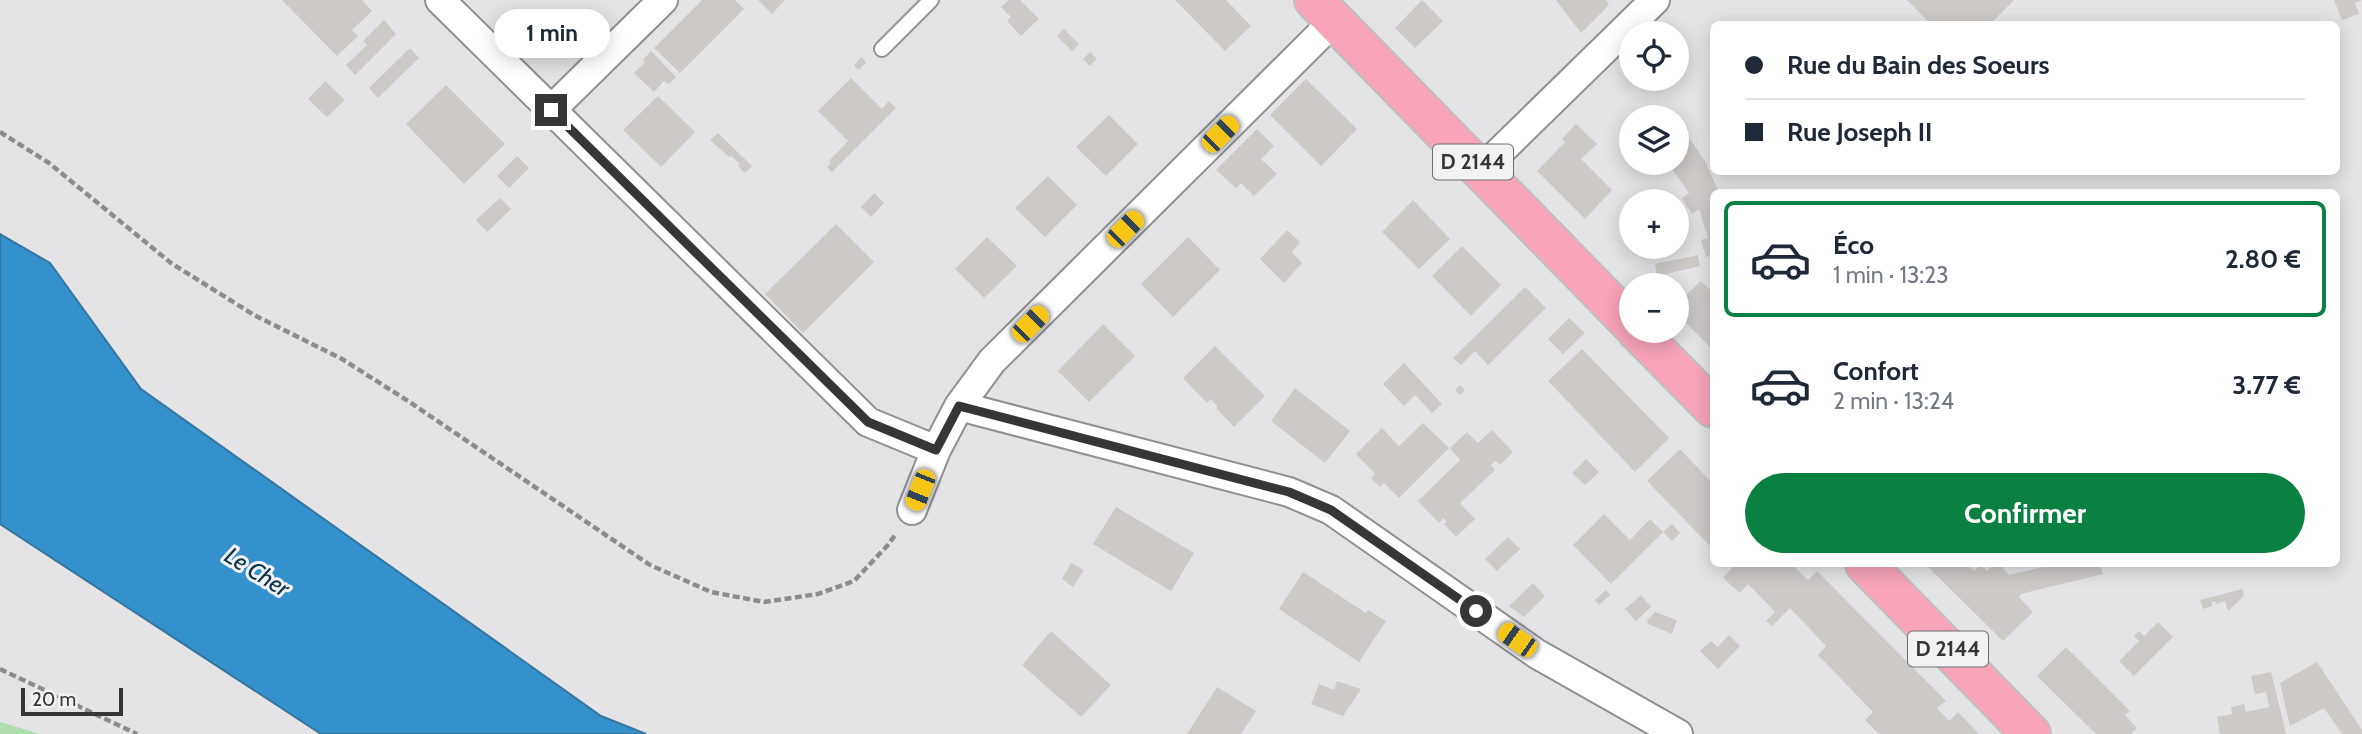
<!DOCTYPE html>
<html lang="fr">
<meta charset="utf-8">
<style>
:root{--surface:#fff;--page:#f2f2f3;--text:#1f2937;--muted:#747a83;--line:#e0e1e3;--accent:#0b8043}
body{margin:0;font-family:Cabin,sans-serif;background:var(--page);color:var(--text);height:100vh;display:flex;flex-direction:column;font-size:26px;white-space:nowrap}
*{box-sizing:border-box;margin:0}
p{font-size:23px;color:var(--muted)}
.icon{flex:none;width:38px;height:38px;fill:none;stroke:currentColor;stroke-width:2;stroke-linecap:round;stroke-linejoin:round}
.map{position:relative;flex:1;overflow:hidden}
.side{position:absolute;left:1710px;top:189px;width:630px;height:378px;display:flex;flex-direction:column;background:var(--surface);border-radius:10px;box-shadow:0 4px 18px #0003}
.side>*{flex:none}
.banner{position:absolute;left:1710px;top:21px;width:630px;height:154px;border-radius:10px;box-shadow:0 4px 18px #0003;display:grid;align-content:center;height:154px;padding:0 35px;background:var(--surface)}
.tools{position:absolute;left:1619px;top:21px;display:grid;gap:14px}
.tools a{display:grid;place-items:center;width:70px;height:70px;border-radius:50%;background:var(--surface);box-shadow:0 4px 18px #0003;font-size:35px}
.scale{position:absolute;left:21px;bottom:18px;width:102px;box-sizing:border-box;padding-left:7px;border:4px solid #363637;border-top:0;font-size:19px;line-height:24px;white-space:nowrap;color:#363637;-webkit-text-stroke:5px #f2f2f4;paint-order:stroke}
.end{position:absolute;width:32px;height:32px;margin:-16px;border:9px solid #363637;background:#fff;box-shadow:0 0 0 4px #fff}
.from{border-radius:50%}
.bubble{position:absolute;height:49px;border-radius:24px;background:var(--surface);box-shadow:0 4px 18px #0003;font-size:23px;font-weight:800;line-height:49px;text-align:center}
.car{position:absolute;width:21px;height:42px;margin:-21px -10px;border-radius:9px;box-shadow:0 0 5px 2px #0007;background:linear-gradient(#f5c518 24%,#345 0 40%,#f5c518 0 76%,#345 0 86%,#f5c518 0)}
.banner b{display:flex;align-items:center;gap:24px;height:66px;font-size:26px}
.banner b+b{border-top:2px solid var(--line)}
.banner i{width:18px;height:18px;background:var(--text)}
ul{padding:12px 0 0;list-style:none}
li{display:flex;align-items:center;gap:21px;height:116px;margin:0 14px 10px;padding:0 21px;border:4px solid transparent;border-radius:10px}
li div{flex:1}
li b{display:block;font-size:26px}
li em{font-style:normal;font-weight:800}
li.selected{border-color:var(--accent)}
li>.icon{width:63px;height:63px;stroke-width:1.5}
.button{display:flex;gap:14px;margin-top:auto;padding:14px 35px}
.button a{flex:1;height:80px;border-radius:42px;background:var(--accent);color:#fff;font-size:28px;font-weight:800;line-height:80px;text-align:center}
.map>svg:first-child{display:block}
</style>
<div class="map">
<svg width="2362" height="734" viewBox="0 0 2362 734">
<rect width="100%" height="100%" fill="#e4e4e7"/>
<path fill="#aedeb0" d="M0 722 40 734H0Z"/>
<path fill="#3591cc" stroke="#35769f" stroke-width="2" d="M0 234 50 263 141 389 601 716 646 734H321L0 524Z"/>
<path fill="#ccc9c7" d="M282 0H362L372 11 352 30 358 36 337 56Z
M702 0H735L744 9 680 73 654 48Z
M758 0H785L772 14Z
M1009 0H1020L1039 19 1021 36 1007 21 1011 17 1001 7Z
M1175 0H1226L1251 26 1225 51Z
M1422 0 1443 21 1415 48 1395 28Z
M1556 0H1606L1609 5 1581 33Z
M1907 0H2014L1990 24H1931Z
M2334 0H2362L2355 3 2359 14 2342 20Z
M384 20 396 34 355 75 346 65 367 45 363 41Z
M1064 29 1079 44 1072 51 1057 36Z
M410 48 419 58 378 98 369 88Z
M651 51 676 77 669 84 664 81 654 92 634 73 645 62 643 60Z
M1090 52 1097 59 1090 66 1083 59Z
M862 57 866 63 858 70 854 65Z
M851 78 882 109 889 101 896 108 832 172 827 167 831 163 829 161 848 141 818 111Z
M1306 79 1357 129 1321 166 1270 115Z
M325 81 345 100 327 117 308 99Z
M446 85 505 144 464 184 406 124Z
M658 96 695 132 661 167 623 130Z
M1109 115 1138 144 1106 176 1076 147Z
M1676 119 1705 161 1719 192H1713V255L1706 257 1701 240 1708 238 1699 209 1692 214 1682 198 1689 193 1668 163H1676Z
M1576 124 1597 144 1581 159 1612 190 1585 219 1537 171 1565 142 1562 139Z
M1257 129 1274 146 1261 159 1277 174 1254 196 1241 183 1236 188 1216 170Z
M718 133 752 166 745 173 738 166 740 164 731 156 729 157 710 140Z
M517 156 529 168 509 188 497 176Z
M1048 176 1077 205 1045 237 1015 208Z
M874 193 884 203 871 217 861 207Z
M500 198 511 209 487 232 476 220Z
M1413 200 1450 239 1419 269 1382 232Z
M836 224 874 262 803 333 765 294Z
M1287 230 1300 242 1292 252 1302 263 1284 283 1260 259Z
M987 237 1017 266 984 298 955 269Z
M1188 237 1220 270 1173 317 1141 284Z
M1462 246 1501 285 1471 316 1432 276Z
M1698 255 1700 266 1657 276 1655 264Z
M1701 281 1713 293V350L1676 313V304Z
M1525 287 1546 308 1488 365 1475 351 1461 365 1453 358Z
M1569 318 1585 333 1563 354 1548 339Z
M1103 324 1135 356 1089 402 1058 371Z
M1215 346 1265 396 1234 427 1217 409V406L1211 399 1207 403 1183 378Z
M1582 349 1669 438 1635 472 1548 381Z
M1404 363 1442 404 1432 413 1415 395 1404 406 1383 384Z
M1460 385 1465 390 1460 395 1455 390Z
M1295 388 1350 431 1325 463 1271 421Z
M1423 423 1449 448 1399 498 1384 483 1380 487 1371 478 1375 474 1356 454 1382 428 1399 446Z
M1492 430 1513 452 1500 465 1495 461 1491 465 1495 470 1460 503 1475 519 1456 537 1444 524 1447 522 1443 518 1439 523 1418 501 1460 460 1450 448 1467 432 1478 443Z
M1680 449 1713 484V549L1647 481Z
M1586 459 1599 472 1585 485 1572 473Z
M1116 507 1194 553 1171 591 1093 544Z
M1604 514 1630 540 1650 519 1663 532 1611 584 1573 545Z
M1672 524 1680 533 1672 541 1663 532Z
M1508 537 1520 549 1497 571 1485 559Z
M1071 563 1084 570 1073 587 1062 579Z
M1728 564H1791L1808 580 1817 571 1946 701 1937 708 1949 721 1958 712 1979 734H1879L1865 720 1873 712 1818 655 1826 646 1790 608 1772 626 1766 621 1775 612 1748 584 1740 593 1723 578 1732 568Z
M1925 564H1966L1974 571 1981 565 1987 571 1994 564H1999L2009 575 2056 564H2100L2103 574 2021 594 2019 597 2033 612 2003 641Z
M1303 572 1366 613 1368 610 1386 621 1359 662 1279 609Z
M1533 583 1545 596 1524 617 1509 606Z
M2242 589 2244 596 2228 611 2225 601 2216 604 2215 601 2212 602V606L2203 609 2200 600Z
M1606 590 1610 595 1599 605 1595 600Z
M1641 595 1651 607 1636 621 1625 609Z
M1655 612 1677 620 1672 634 1648 624 1647 620Z
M2158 622 2173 637 2134 676 2119 661 2139 641 2134 636 2139 631 2144 636Z
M1051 631 1111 685 1081 717 1022 665Z
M1729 635 1740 646 1718 669 1700 651 1711 641 1718 647Z
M2066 647 2130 711 2125 715 2137 728 2131 734H2096L2037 676Z
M2317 662 2362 730V734H2342L2324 708 2290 726 2280 683Z
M2271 672 2286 734H2220L2217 717 2232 714 2231 707 2244 704 2246 712 2269 707 2266 692 2255 694 2251 676Z
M1337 681 1361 689 1343 716 1311 704 1319 684 1334 690Z
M1217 687 1256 711 1241 734H1187Z"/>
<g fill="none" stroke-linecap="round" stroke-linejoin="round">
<g stroke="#909092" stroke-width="18">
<path id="lane" d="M882 49 931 0"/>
</g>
<g stroke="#909092" stroke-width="32">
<path id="street" d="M440 0 868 422 936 450
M551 110 663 0
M1481 170 1655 0
M959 406 1289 492 1331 510 1537 654 1678 734
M912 510 936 450 959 406 992 361 1334 21"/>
</g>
<g stroke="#bfbfbf" stroke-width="42">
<path id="primary" d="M1314 0 1631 324
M1637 331 1713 408
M1865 564 2031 734"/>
</g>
<path stroke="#8c8c8e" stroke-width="4.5" stroke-dasharray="7 3.5" stroke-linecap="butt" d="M0 132 49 163 171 263 254 315 342 359 408 401 650 565 711 592 764 602 818 594 854 581 887 546 896 534
M0 669 137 734"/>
<use href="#lane" stroke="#fff" stroke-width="14"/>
<use href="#street" stroke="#fff" stroke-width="28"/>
<use href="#primary" stroke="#f8a4b9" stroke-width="38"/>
</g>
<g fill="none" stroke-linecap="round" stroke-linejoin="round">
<path stroke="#363637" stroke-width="9" d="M551 110 868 422 936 450 959 406 1289 492 1331 510 1476 611"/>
</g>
<g text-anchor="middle" stroke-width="6" stroke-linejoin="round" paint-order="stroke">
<g fill="#f2f2f4" stroke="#6e6e70" stroke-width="2">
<rect x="1433" y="144.5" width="80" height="35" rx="5"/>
<rect x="1908" y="631.5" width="80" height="35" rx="5"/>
</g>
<g font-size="21" font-weight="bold" fill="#363637">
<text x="1473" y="169">D 2144</text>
<text x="1948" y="656">D 2144</text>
</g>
<g font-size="24" font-style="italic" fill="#0a3149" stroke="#f2f2f4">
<text transform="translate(257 572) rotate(32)" y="8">Le Cher</text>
</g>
</g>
</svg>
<div class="tools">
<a><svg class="icon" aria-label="locate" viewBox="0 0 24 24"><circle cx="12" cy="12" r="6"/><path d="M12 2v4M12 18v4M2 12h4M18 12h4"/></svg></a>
<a><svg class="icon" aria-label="layers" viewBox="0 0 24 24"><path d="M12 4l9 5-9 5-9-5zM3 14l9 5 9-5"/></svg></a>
<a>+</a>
<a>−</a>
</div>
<div class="scale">20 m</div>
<i class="end from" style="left:1476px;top:611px"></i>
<i class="end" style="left:551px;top:110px"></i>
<div class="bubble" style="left:494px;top:9px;width:116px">1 min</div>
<i class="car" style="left:1220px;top:134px;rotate:45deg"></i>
<i class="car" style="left:1125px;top:229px;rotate:45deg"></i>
<i class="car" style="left:1030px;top:324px;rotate:45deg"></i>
<i class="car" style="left:920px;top:490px;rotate:202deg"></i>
<i class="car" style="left:1517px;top:640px;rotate:305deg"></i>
<div class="banner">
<b><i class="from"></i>Rue du Bain des Soeurs</b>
<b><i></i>Rue Joseph II</b>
</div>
<section class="side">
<ul>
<li class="selected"><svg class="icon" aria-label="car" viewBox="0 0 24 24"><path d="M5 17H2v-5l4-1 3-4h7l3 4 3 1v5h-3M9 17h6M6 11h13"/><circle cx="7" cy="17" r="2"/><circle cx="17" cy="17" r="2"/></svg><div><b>Éco</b><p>1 min · 13:23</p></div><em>2.80 €</em></li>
<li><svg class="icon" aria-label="car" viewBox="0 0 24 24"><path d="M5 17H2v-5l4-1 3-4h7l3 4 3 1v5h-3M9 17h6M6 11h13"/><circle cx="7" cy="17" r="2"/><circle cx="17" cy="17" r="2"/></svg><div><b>Confort</b><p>2 min · 13:24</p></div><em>3.77 €</em></li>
</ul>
<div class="button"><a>Confirmer</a></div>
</section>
</div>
